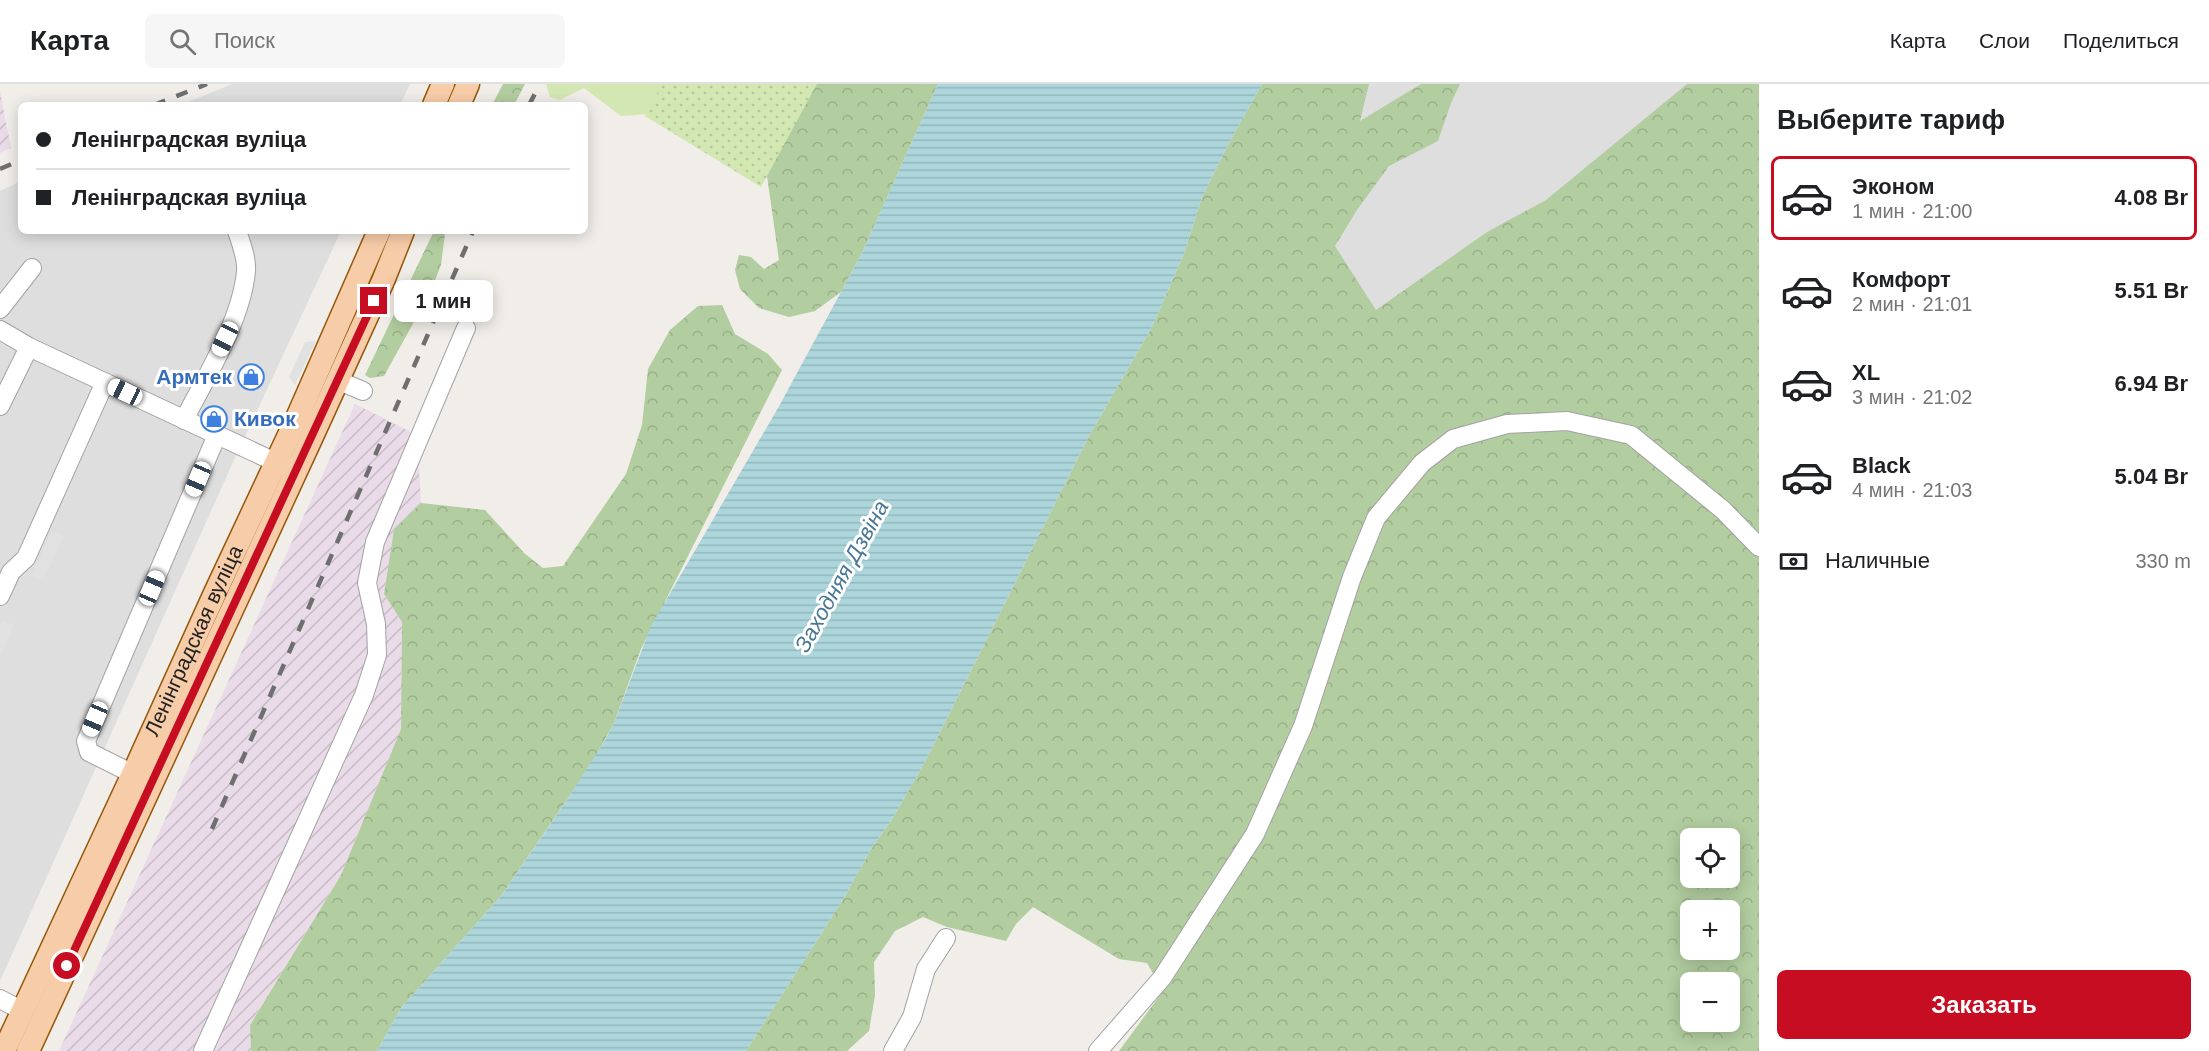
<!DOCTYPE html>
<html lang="ru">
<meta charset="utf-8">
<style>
:root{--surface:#fff;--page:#f6f6f6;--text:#202124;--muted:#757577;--line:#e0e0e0;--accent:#c60d21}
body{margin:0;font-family:Arial,sans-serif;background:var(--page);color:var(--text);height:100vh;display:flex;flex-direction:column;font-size:22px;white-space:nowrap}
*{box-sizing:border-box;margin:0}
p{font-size:20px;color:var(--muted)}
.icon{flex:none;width:33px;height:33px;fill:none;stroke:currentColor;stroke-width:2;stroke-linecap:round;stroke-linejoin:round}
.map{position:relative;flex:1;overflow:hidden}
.side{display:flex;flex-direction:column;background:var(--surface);width:450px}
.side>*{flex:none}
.guide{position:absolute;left:18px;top:18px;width:570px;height:132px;border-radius:9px;box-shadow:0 3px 15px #0003;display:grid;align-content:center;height:132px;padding:0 18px;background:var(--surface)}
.buttons{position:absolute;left:1680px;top:744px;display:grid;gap:12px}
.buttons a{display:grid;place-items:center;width:60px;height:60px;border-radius:9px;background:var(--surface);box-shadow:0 3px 15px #0003;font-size:30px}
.end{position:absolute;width:27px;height:27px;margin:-14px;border:8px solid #c60d21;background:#fff;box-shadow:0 0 0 3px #fff}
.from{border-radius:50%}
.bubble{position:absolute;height:42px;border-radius:9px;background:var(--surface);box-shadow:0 3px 15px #0003;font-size:20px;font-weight:700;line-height:42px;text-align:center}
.car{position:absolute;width:18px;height:36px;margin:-18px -9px;border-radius:8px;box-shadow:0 0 4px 2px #0007;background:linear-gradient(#fff 24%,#345 0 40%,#fff 0 76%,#345 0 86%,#fff 0)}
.guide b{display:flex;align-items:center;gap:21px;height:57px;font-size:22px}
.guide b+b{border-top:2px solid var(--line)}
.guide i{width:15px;height:15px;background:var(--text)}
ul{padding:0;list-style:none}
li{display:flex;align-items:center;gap:18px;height:84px;margin:0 12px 9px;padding:0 6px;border:3px solid transparent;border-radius:9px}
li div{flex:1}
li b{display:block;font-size:22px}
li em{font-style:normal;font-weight:700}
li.current{border-color:var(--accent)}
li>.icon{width:54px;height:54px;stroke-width:1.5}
h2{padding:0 18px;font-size:27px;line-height:72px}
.pay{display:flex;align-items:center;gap:15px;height:66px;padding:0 18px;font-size:22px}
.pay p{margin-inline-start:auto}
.action{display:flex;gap:12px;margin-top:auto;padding:12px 18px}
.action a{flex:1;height:69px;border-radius:9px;background:var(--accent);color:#fff;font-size:24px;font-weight:700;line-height:69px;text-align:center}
header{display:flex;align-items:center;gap:36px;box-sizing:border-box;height:84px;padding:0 30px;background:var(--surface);border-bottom:2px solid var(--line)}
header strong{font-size:28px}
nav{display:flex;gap:33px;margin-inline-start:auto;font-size:21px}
.search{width:420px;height:54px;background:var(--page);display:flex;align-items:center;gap:15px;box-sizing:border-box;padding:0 21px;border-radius:9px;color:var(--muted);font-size:22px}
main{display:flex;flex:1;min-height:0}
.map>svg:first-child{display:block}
</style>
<header>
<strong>Карта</strong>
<div class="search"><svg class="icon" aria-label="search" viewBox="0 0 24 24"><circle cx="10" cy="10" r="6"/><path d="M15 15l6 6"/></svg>Поиск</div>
<nav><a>Карта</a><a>Слои</a><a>Поделиться</a></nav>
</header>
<main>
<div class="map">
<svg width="1759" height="967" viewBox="0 0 1759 967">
<defs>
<pattern id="industrial-furrows" width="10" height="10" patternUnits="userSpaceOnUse" patternTransform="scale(1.5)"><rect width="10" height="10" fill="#e9dbe8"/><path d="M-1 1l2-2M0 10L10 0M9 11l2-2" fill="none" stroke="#c8bcc7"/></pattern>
<pattern id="forest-crowns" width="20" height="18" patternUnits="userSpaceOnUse" patternTransform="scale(1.5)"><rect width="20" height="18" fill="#b2cda0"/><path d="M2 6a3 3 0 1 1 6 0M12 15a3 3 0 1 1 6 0" fill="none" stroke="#99b08a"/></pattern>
<pattern id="garden-dots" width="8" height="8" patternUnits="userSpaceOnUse" patternTransform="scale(1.5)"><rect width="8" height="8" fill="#d2e7b2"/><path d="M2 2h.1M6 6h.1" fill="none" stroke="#b4c699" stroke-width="1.8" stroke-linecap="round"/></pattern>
<pattern id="water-rules" width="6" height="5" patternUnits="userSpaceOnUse" patternTransform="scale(1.5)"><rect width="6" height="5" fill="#acd6db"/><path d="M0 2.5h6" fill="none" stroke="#94b7bc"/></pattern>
</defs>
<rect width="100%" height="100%" fill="#f1ede8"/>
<path fill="#dfdede" d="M232 0H410L400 21H181Z
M1321 0H1704L1593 90 1378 239 1268 87Z
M21 97V147H341L234 376 0 897V107Z"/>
<path fill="url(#industrial-furrows)" d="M0 8 11 64 0 69Z
M355 320 417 351 421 419 394 445 384 510 402 538 401 645 341 791 250 940 251 967H59Z"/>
<path fill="#d2e7b2" d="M546 0H670L649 30 621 32 584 4 560 16 550 13Z"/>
<path fill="url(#forest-crowns)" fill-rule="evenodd" d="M503 0H525L514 21H492Z
M745 0H938L862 169 841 208 815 227 789 233 759 224 740 205 735 186 739 171 751 173 764 185 779 176 765 78Z
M1262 0H1369L1360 37 1421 0H1460L1451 19 1438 57 1389 82 1357 126 1335 162 1376 226 1487 148 1546 116 1687 0H1759V967H1119L1163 907 1147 879 1119 875 1033 823 1016 840 1006 857 947 843 923 833 895 847 874 878 875 911 869 947 847 967H746L842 817 873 762 891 737 926 676 1089 352 1152 243 1185 167 1202 113 1230 57ZM1690 754H1730V794H1690ZM1690 826H1730V866H1690ZM1690 898H1730V938H1690Z
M434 147H447L445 150 441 181 430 209 384 292 370 294 365 291Z
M722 221 735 250 768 270 782 286 641 565 614 639 590 682 501 812 401 924 377 967H251L250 941 341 791 401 645 402 538 384 510 394 445 421 419 485 426 524 469 543 484 563 482 626 390 642 341 648 285 670 246 698 222Z"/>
<path fill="url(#garden-dots)" d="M662 0H817L761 103 645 32Z"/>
<path fill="#e1e1e1" d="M316 257 295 301 289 293 305 258Z
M52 447 64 453 43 497 31 492Z
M3 536 14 541 0 572V542Z"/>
<path fill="url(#water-rules)" d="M938 0H1262L1230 57 1202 113 1185 167 1152 243 1089 352 926 676 891 737 873 762 842 817 746 967H377L401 924 501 812 565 719 605 656 614 639 651 542 778 324 841 208 862 169Z"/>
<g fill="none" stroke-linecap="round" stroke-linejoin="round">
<g stroke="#a2a2a2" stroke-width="20">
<path id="minor" d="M0 225 32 184
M0 246 29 263 288 384
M337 296 363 307
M0 322 29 263
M184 336C206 293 242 235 246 187 247 174 241 159 237 147
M0 512 11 488 26 474 105 298
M133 690 89 668 86 657 217 351
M0 915 23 927
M203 967 364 611 377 571 376 540 367 499 375 458 466 244
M893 967 912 933 926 885 946 854
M1098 967 1162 894 1255 750 1303 642 1352 493 1376 434 1422 379 1453 355 1507 340 1567 337 1631 351 1723 426 1759 463"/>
</g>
<g stroke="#955709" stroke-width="25">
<g id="major">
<path d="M434 21 443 0"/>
<path d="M459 21 468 0"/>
<path id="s1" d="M4 967 133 690 215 509 297 334 379 147"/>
<path d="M28 967 310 357 383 197 403 147"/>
</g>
</g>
<use href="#minor" stroke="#fff" stroke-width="18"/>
<use href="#major" stroke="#f7cca8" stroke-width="22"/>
<path stroke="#6f6f6f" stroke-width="4.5" stroke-dasharray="12 12" stroke-linecap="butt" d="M154 21 207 0
M529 21 540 0
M0 85 21 76
M212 745 473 147"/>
</g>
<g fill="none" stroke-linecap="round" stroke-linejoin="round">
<path stroke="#c60d21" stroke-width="8" d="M67 882 374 217"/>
</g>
<defs>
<g id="shop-ring" transform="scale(1.35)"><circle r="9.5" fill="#fff" stroke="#3f7fe0" stroke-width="1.5"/><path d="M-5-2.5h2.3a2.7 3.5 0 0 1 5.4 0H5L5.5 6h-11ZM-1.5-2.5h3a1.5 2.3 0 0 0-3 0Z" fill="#3f7fe0"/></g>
</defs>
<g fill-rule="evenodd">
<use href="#shop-ring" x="251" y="293"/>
<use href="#shop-ring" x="214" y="335"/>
</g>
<g text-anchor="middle" stroke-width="6" stroke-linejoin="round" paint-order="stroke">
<g font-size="21" font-weight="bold" fill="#366cbe" stroke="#fff" text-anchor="end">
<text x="232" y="300">Армтек</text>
<text x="234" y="342" text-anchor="start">Кивок</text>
</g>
<g font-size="21" fill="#212121" stroke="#fff">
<text dy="7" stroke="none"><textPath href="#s1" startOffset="452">Ленінградская вуліца</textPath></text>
</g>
<g font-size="22" font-style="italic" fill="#487795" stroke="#fff">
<text transform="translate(841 492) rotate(-61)" y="8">Заходняя Дзвіна</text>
</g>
</g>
</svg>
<div class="buttons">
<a><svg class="icon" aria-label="locate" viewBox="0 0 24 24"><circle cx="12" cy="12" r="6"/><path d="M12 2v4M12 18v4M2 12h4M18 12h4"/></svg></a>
<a>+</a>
<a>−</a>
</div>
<i class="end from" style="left:67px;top:882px"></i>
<i class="end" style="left:374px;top:217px"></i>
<div class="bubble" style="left:394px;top:196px;width:99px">1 мин</div>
<i class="car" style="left:225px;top:255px;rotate:206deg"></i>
<i class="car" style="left:125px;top:308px;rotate:295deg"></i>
<i class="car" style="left:198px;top:395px;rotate:203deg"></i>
<i class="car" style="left:152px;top:504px;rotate:23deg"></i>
<i class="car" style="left:95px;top:635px;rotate:203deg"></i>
<div class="guide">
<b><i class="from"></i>Ленінградская вуліца</b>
<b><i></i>Ленінградская вуліца</b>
</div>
</div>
<section class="side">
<h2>Выберите тариф</h2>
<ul>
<li class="current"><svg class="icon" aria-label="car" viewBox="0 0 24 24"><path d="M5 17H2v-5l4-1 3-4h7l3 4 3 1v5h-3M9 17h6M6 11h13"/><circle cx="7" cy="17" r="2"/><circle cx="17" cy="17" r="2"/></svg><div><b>Эконом</b><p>1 мин · 21:00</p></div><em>4.08 Br</em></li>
<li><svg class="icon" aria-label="car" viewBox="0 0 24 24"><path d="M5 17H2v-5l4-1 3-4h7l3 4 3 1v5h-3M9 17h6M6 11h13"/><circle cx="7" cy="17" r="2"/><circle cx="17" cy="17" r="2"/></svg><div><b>Комфорт</b><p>2 мин · 21:01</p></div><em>5.51 Br</em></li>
<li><svg class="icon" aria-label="car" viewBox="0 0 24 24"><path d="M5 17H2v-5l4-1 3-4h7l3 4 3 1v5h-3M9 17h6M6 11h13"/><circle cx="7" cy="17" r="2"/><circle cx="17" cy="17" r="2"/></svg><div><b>XL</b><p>3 мин · 21:02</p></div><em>6.94 Br</em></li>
<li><svg class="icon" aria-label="car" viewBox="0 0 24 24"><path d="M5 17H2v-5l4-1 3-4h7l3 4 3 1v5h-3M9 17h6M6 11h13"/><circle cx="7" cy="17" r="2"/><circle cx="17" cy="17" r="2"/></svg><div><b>Black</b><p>4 мин · 21:03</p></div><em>5.04 Br</em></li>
</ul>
<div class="pay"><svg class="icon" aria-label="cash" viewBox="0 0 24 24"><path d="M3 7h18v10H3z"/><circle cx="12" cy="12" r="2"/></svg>Наличные<p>330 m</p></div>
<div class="action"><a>Заказать</a></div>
</section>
</main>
